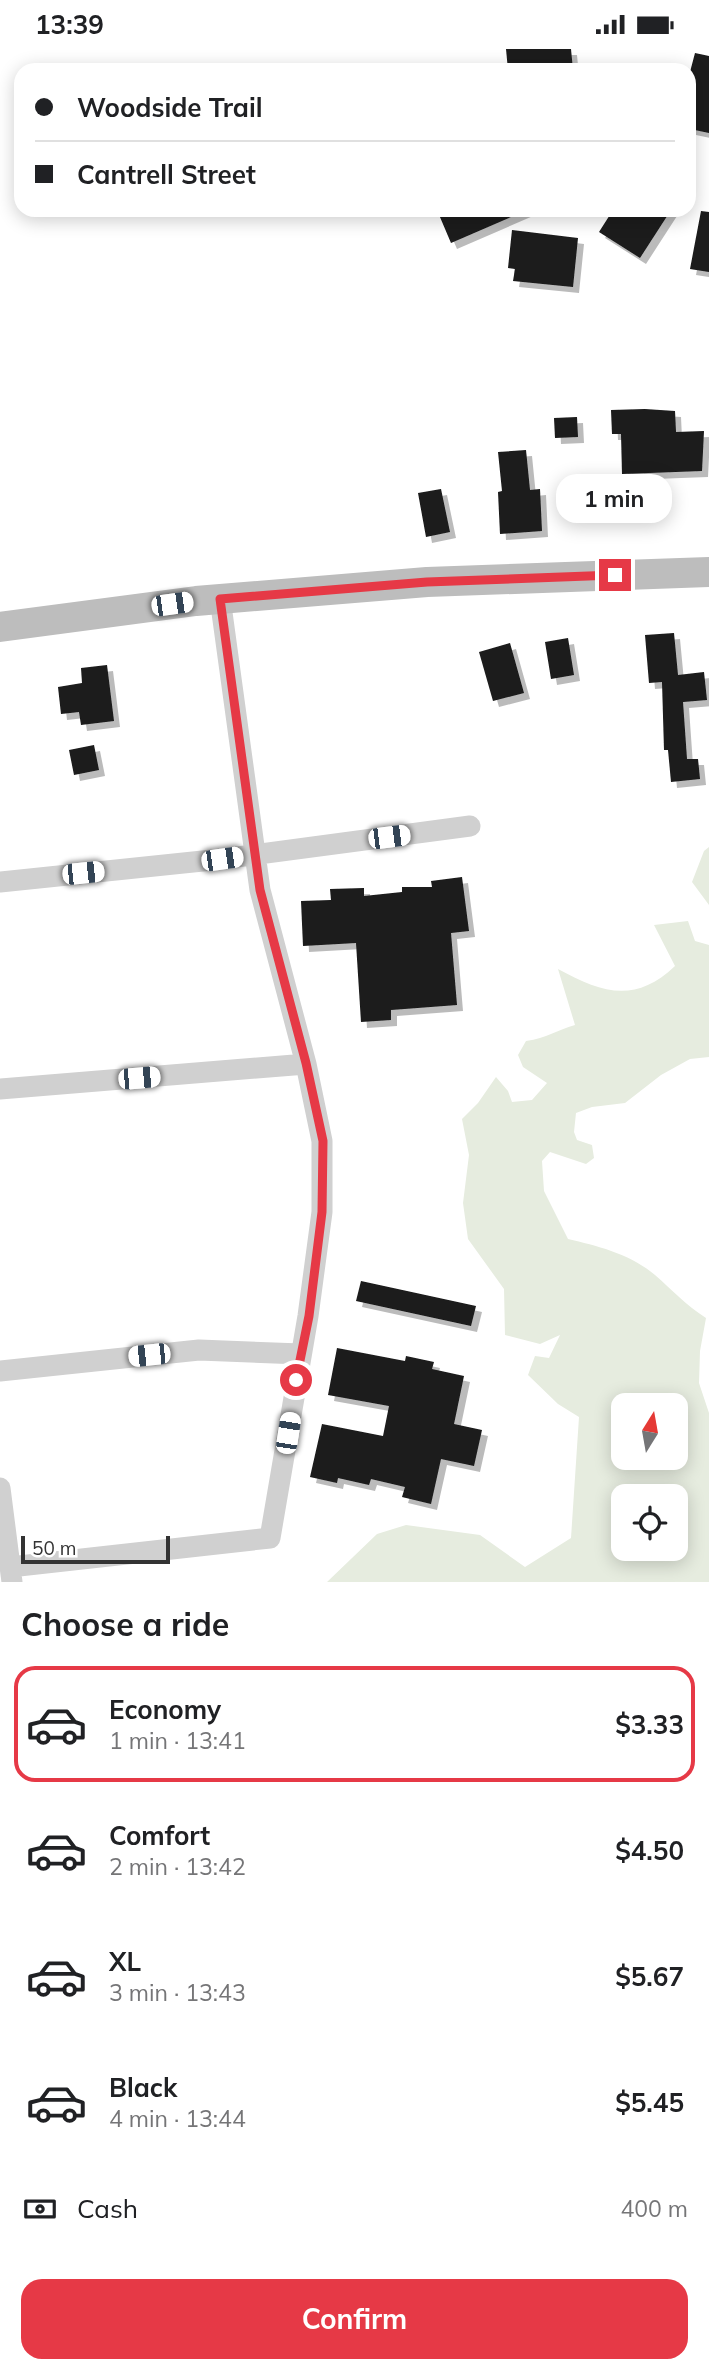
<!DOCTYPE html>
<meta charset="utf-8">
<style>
:root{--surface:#fff;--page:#f2f2f2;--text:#202124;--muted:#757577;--line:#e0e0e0;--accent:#e63946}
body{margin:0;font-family:Mulish,sans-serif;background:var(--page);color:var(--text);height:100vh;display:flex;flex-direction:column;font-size:26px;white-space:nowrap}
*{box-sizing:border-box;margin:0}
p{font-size:23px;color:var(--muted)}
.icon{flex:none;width:38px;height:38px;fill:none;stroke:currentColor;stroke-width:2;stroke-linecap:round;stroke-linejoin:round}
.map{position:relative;height:1533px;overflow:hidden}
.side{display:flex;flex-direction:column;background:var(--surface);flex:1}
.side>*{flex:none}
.hud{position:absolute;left:14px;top:14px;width:682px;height:154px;border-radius:21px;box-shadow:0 4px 18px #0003;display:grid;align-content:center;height:154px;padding:0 21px;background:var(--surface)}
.needle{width:46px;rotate:11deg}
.controls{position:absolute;left:611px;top:1344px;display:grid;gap:14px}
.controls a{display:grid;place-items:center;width:77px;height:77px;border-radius:14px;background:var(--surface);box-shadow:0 4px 18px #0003;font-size:35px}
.scale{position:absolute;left:21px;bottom:18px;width:149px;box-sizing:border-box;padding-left:7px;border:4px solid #333;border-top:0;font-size:19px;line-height:24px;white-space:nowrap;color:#333;-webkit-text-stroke:5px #fff;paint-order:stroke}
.end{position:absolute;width:32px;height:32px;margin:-16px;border:9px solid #e63946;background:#fff;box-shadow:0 0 0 4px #fff}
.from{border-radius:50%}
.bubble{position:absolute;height:49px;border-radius:21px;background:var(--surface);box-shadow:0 4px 18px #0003;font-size:23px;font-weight:700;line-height:49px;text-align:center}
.car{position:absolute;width:21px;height:42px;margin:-21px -10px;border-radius:9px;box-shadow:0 0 5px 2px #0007;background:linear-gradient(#fff 24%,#345 0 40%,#fff 0 76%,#345 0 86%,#fff 0)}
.hud b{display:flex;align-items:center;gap:24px;height:66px;font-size:26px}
.hud b+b{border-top:2px solid var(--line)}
.hud i{width:18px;height:18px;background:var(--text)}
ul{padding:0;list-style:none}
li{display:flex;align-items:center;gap:21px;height:116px;margin:0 14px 10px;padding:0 7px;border:4px solid transparent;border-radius:21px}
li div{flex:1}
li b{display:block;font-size:26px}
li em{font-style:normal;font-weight:700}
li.on{border-color:var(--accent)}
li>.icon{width:63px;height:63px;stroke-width:1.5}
h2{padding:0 21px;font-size:32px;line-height:84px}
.pay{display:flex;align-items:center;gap:18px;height:77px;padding:0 21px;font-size:26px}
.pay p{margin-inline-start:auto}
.cta{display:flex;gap:14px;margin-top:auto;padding:14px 21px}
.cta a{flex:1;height:80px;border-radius:21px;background:var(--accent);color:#fff;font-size:28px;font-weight:700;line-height:80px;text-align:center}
.status{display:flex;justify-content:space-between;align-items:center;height:49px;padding:0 35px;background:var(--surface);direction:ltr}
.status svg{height:19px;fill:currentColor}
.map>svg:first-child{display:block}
</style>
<div class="status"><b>13:39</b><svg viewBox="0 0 49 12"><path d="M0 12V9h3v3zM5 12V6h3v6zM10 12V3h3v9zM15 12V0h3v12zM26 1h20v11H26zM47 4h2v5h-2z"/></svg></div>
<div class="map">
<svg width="709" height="1533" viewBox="0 0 709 1533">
<defs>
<filter id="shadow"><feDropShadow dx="6" dy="6" stdDeviation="0" flood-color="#0004"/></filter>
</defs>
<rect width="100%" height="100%" fill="#fff"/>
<path fill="#e6ecdf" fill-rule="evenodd" d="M709 798V856L692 833 704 802Z
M688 872 695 892 709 896V1008L690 1010 661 1026 625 1054 592 1058 576 1064 574 1083 577 1091 592 1096 594 1109 586 1115 550 1103 542 1112 544 1142 568 1190C598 1197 630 1205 655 1226 672 1241 686 1256 706 1269L700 1302 699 1334 709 1364V1533H327L377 1485 406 1476 480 1486 525 1518 571 1489 579 1368 558 1355 528 1326 535 1307 549 1309 560 1286 540 1295 505 1286 504 1240 468 1190 463 1154 469 1106 462 1070 478 1054 496 1028 508 1042 512 1053 532 1051 547 1034 523 1018 518 1006 526 992C547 989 557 981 575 976L558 920C602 944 635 955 675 917L654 876ZM676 1356V1409H623V1356ZM676 1447V1500H623V1447Z"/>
<path fill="#1a1a1a" filter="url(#shadow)" d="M506 0H571L573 21H508Z
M695 4 709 7V84L690 80V23Z
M437 161H527L451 194Z
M613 161H671L640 209 599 183Z
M701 162 709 163V223L690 220Z
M512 181 578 189 573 238 513 232 515 220 508 219Z
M645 360 675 362 676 383 704 382 702 422 622 425 621 385H612L611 361Z
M577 368 578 388 555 389 554 369Z
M526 401 530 441 540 440 542 482 500 485 498 443 502 442 498 403Z
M441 440 450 483 426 488 418 444Z
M674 584 678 626 704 623 707 651 683 653 687 710H698L700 730 671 733 668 701H664L662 633 649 634 645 586Z
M568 589 574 626 551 630 545 593Z
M510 594 524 644 493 652 479 603Z
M107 616 114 672 81 676 79 663 61 665 58 638 82 634 81 619Z
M94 696 99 721 74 726 69 701Z
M462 828 469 882 451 884 457 956 391 961V971L361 973 356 894 303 897 301 852 331 851 330 840 364 839V847L402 843V838H432L431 832Z
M361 1232 476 1257 471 1277 356 1252Z
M337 1299 405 1312 406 1307 434 1313 432 1320 464 1327 454 1375 482 1381 474 1417 441 1410 431 1455 402 1448 405 1438 371 1430 369 1436 338 1429 337 1434 310 1428 322 1375 383 1387 389 1357 328 1346Z"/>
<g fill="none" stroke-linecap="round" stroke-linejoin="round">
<path stroke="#d0d0d0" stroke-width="21" d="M0 833 222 810 470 777
M0 1040 306 1015
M0 1322 199 1301 301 1305
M0 1439 12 1533
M10 1518 270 1489 308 1267 322 1163V1092L306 1015 260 841 220 549"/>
<path stroke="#bdbdbd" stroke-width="30" d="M0 578 196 552 427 533 709 523"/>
</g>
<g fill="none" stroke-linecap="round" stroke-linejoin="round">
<path stroke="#e63946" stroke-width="9" d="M296 1331 309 1267 322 1163 323 1092 306 1014 260 841 220 550 427 533 615 526"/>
</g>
</svg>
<div class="controls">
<a><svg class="needle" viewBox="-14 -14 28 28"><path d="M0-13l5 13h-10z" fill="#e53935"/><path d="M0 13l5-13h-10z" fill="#757577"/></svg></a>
<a><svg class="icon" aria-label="locate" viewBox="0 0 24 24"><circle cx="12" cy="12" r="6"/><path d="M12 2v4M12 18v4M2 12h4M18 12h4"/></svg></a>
</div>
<div class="scale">50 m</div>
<i class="end from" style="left:296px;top:1331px"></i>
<i class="end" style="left:615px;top:526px"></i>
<div class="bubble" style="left:556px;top:425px;width:116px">1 min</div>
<i class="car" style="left:172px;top:555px;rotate:82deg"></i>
<i class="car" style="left:389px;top:788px;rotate:83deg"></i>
<i class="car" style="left:222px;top:810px;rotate:82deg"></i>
<i class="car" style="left:83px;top:824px;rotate:84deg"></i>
<i class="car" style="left:139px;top:1029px;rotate:85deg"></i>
<i class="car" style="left:149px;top:1306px;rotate:264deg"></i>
<i class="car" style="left:288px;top:1384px;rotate:9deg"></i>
<div class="hud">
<b><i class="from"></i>Woodside Trail</b>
<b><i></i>Cantrell Street</b>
</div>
</div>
<section class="side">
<h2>Choose a ride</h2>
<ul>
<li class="on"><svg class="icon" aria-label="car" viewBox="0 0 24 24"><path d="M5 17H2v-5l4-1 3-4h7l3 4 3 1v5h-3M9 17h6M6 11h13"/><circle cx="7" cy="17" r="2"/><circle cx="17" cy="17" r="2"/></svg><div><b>Economy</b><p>1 min · 13:41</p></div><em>$3.33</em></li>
<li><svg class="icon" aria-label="car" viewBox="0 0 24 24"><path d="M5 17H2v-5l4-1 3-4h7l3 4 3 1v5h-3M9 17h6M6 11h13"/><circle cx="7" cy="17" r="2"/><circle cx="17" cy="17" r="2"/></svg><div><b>Comfort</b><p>2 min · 13:42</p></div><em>$4.50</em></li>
<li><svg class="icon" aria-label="car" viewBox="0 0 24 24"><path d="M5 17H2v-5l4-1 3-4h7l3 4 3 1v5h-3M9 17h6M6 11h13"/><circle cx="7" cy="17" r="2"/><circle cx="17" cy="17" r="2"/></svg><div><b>XL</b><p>3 min · 13:43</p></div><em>$5.67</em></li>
<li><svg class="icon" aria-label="car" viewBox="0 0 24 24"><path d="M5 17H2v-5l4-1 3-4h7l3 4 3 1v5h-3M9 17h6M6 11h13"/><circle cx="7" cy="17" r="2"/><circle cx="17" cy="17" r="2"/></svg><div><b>Black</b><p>4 min · 13:44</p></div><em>$5.45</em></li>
</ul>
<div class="pay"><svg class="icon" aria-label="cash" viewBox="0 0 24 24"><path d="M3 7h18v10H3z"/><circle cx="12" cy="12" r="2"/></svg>Cash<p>400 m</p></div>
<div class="cta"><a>Confirm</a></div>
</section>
